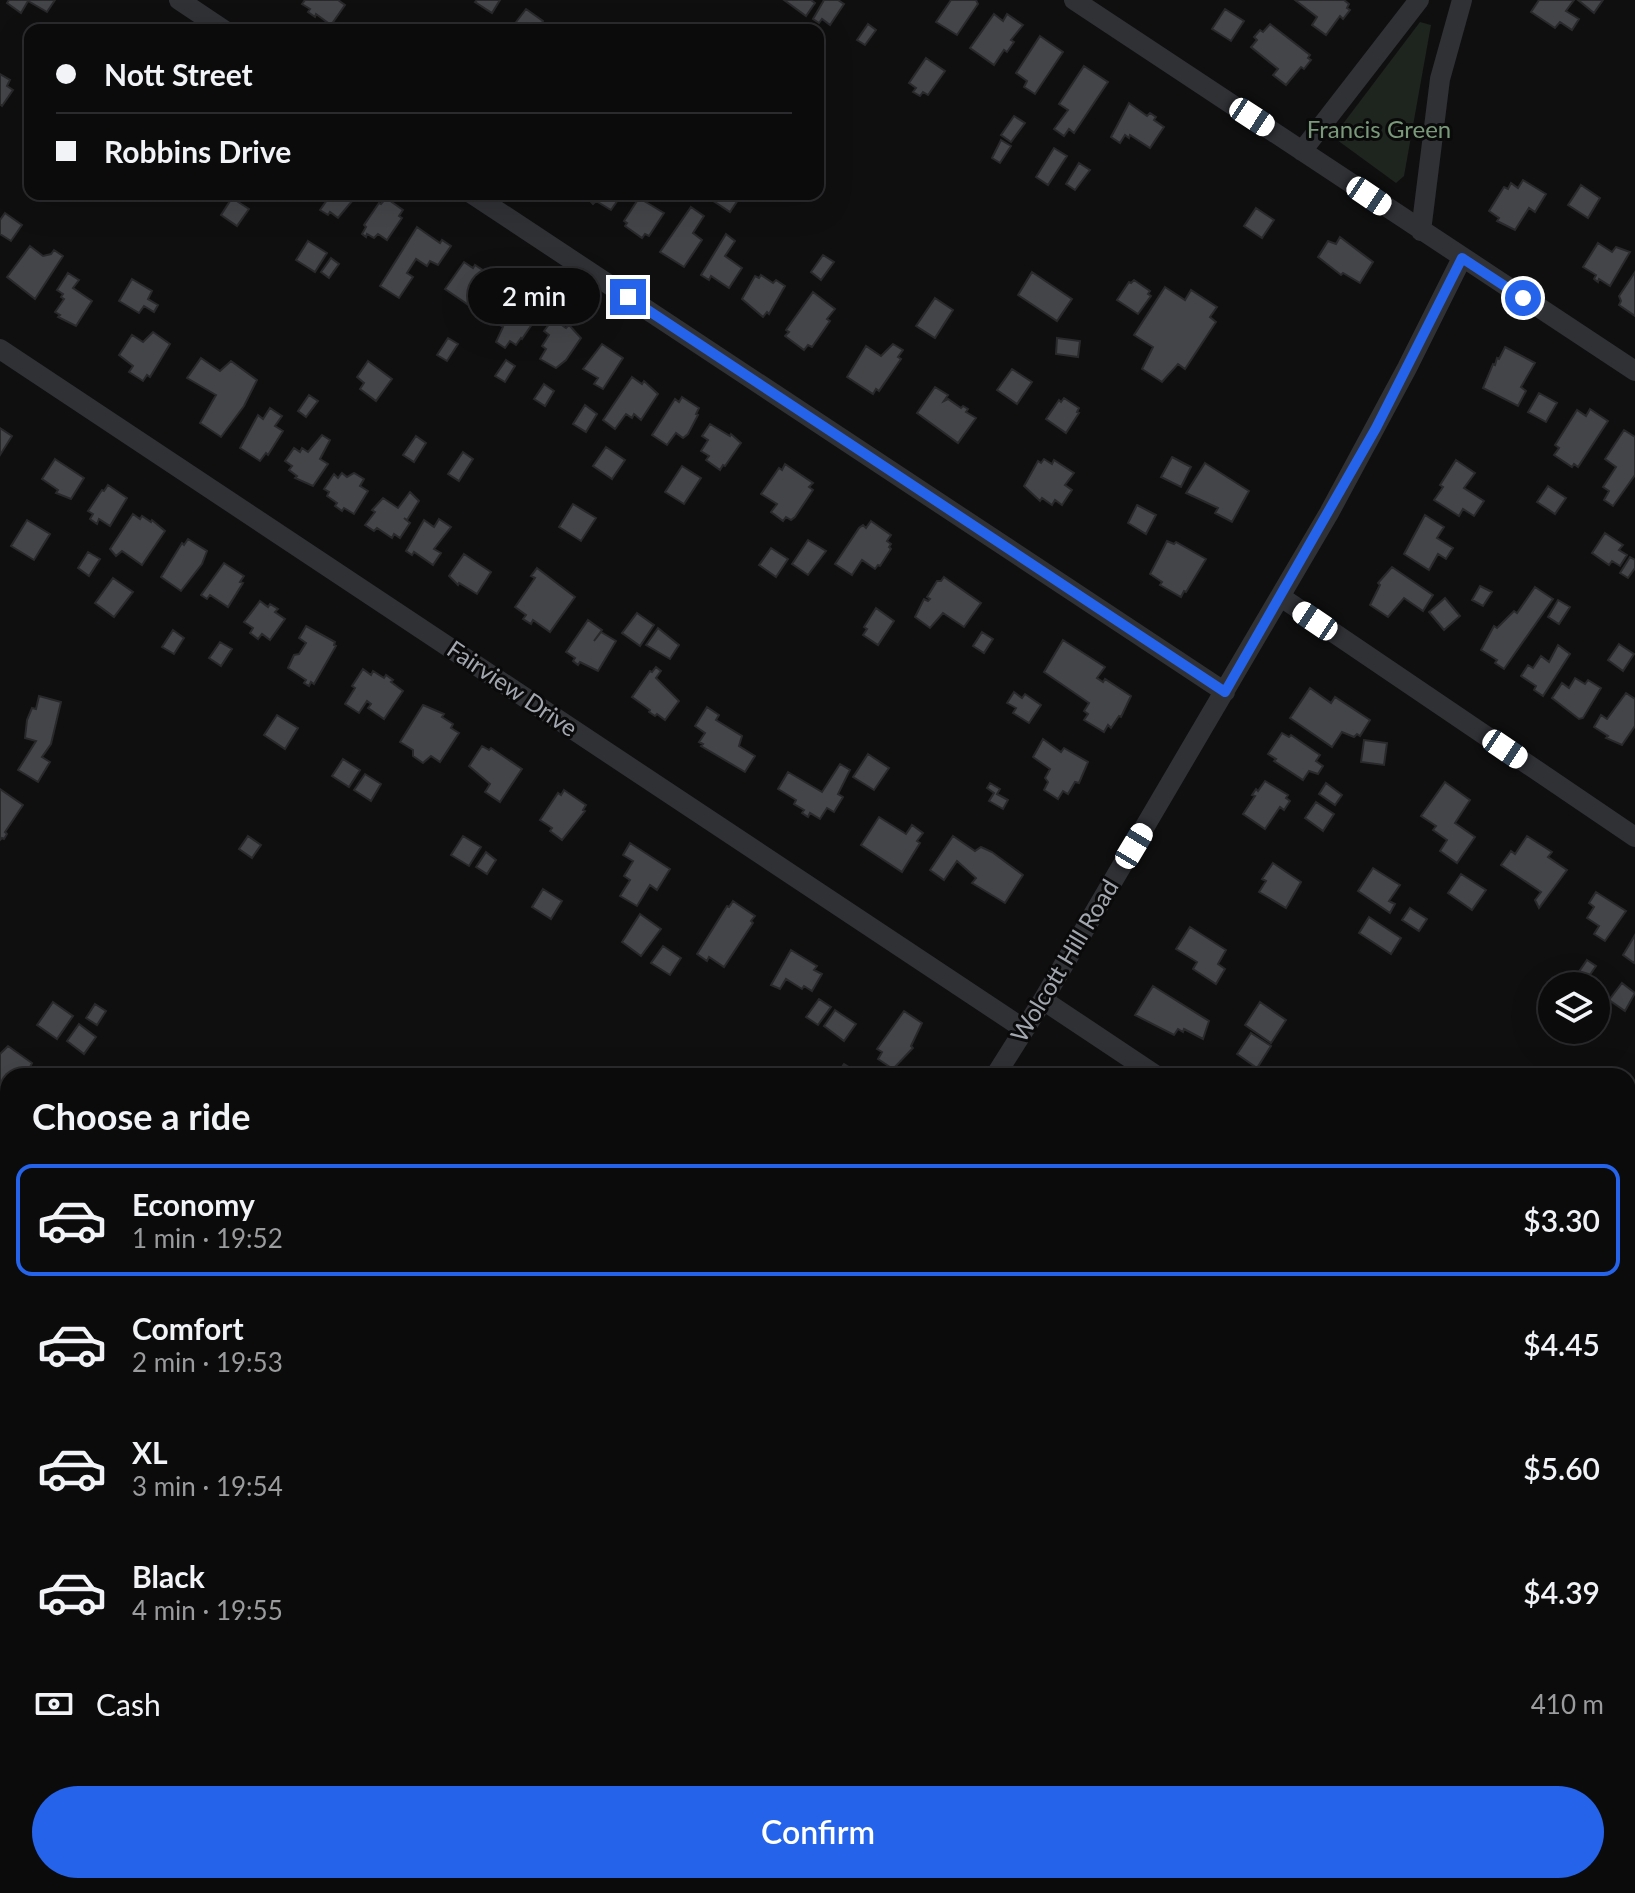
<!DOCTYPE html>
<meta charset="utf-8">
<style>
:root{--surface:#0b0b0c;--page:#141415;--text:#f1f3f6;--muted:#9a9b9d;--line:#2b2b2d;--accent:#2563eb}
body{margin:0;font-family:Lato,sans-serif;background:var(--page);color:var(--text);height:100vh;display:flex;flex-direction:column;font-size:30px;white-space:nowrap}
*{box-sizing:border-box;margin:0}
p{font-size:26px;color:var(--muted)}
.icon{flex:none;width:44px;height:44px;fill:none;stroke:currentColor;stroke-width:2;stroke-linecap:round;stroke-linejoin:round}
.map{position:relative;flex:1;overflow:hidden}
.sheet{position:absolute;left:0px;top:1068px;width:1636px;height:826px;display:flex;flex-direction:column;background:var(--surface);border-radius:24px 24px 0 0;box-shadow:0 8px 32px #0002,0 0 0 2px var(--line)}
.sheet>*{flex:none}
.top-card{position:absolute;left:24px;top:24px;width:800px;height:176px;border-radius:16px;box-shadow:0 8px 32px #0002,0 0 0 2px var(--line);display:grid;align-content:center;height:176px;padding:0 32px;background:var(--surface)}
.tools{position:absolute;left:1538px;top:972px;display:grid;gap:16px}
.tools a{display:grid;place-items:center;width:72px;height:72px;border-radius:50%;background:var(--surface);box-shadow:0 8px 32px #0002,0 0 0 2px var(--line);font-size:40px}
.end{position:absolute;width:36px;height:36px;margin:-18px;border:10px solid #2563eb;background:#fff;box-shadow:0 0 0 4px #fff}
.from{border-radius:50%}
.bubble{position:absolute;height:56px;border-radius:28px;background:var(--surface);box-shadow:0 8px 32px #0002,0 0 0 2px var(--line);font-size:26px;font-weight:600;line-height:56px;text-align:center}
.car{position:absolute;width:24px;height:48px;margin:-24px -12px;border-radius:10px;box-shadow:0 0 6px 2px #0007;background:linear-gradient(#fff 24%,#345 0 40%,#fff 0 76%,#345 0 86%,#fff 0)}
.top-card b{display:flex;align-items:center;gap:28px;height:76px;font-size:30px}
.top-card b+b{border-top:2px solid var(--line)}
.top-card i{width:20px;height:20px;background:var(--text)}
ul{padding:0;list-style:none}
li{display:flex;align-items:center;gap:24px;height:112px;margin:0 16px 12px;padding:0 16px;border:4px solid transparent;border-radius:16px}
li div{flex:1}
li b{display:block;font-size:30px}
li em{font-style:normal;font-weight:600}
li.current{border-color:var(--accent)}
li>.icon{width:72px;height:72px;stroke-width:1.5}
h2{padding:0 32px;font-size:36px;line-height:96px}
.pay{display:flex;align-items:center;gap:20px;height:88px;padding:0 32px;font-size:30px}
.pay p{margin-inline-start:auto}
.cta{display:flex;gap:16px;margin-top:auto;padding:16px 32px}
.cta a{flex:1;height:92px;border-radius:48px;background:var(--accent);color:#fff;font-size:32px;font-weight:600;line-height:92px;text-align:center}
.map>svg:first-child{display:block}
</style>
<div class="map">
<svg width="1635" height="1893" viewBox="0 0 1635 1893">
<rect width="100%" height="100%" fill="#0f0f10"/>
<path fill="#1e241e" d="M1420 22 1431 25 1404 176 1396 183 1333 137Z"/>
<path fill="#434548" stroke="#29292c" stroke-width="2" d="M9 0H55L47 12 28 1 21 13 7 3Z
M305 0H338L345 5 331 25 316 14 315 17 308 12 310 9 302 4Z
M477 0H500L492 13 475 2Z
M784 0H811L815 3 806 16Z
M824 0H838L844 4 830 25 822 19 819 23 813 19Z
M951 0H976L978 4 957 35 936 22Z
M1295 0H1344L1349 4 1347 8 1350 10 1343 19 1340 16 1326 35 1312 25 1317 17Z
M1539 0H1574L1566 11 1579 19 1572 30 1560 22 1555 28 1531 12Z
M1578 0H1603L1594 13Z
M526 9 543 21 537 30H518L513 26Z
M1225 9 1244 21 1231 41 1212 29Z
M994 14 1003 21 1007 14 1023 25 1011 40 1014 42 1007 52 1004 50 994 65 970 48Z
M868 24 876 30 865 45 857 40Z
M1270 24 1310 55 1308 58 1311 60 1304 69 1301 67 1286 85 1273 75 1278 69 1251 47 1257 40 1254 37 1260 30 1263 32Z
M1040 36 1063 52 1035 94 1024 87 1027 81 1016 73Z
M926 58 945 71 928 95 923 92 920 96 913 92 916 88 909 83Z
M1084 66 1108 82 1074 133 1069 129 1064 136 1054 129 1068 110 1059 104Z
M0 74 10 80 7 86 13 90 2 106 0 104Z
M1129 103 1147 116 1150 113 1156 117 1154 120 1164 127 1150 148 1130 135 1129 138 1125 135 1120 143 1111 137Z
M1014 116 1025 123 1011 142 1001 135Z
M1001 140 1011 146 1000 163 992 158Z
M1054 148 1067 156 1048 185 1036 177Z
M1079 163 1090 170 1075 190 1066 184Z
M1523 180 1546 194 1535 212 1529 208 1515 230 1497 221 1499 218 1489 211 1504 187 1508 189 1511 183 1518 188Z
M1581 185 1600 198 1588 218 1568 205Z
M326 194H358L338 218 330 212 328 215 320 210 327 200 324 197Z
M584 194H616L620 197 611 210 596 201 593 204Z
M717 194H742L730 212 712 200Z
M232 198 249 209 237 226 221 215Z
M386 198 403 210 399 216 402 218 387 240 378 234 374 238 367 234 366 237 362 234 366 227 364 225 379 203 381 204Z
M639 198 664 213 649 236 645 234 642 238 625 226 627 223 624 221Z
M691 207 704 216 693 233 702 240 684 267 660 252Z
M1256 208 1274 220 1262 238 1244 226Z
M5 213 22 225 11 241 0 234V220Z
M417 227 440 243 442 240 451 246 438 265 430 261 427 266 416 259 407 273 413 277 399 298 380 286Z
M726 234 735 241 725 256 742 268 729 288 711 276 709 280 701 275Z
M1340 237 1373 262 1360 283 1343 273 1341 275 1318 257 1328 241 1336 244Z
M308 241 327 253 315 272 296 260Z
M1598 243 1612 252 1616 247 1630 252 1610 286 1599 279 1598 282 1594 279 1596 275 1583 267Z
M30 246 43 256 51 254 54 250 63 256 35 299 7 277Z
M823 255 834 262 821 280 811 272Z
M331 258 339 264 329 278 321 272Z
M464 262 473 268 475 265 493 277 473 308 445 289Z
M1032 272 1072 299 1057 321 1018 295Z
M1635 272V316L1619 305 1621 301 1619 296Z
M68 273 79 280 73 288 92 301 76 326 58 317 60 315 55 312 64 299 61 297 63 294 57 290Z
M761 275 773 283 776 280 785 286 769 314 767 312 763 317 742 299 755 276 759 278Z
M132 279 152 291 148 299 158 305 154 312 144 306 139 313 119 301Z
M1134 280 1150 291 1148 294 1151 296 1138 314 1117 300 1129 282 1131 283Z
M1165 287 1185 300 1191 290 1217 307 1210 317 1216 322 1185 369 1178 364 1162 382 1142 369 1153 347 1134 335Z
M813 292 835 309 827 319 830 321 812 347 808 345 804 350 785 336 789 332 786 330Z
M516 295 541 311 522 339 521 338 516 345 510 341 505 348 496 342 503 327 498 324Z
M935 298 953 310 935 338 916 326Z
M553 319 566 328 569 325 581 338 566 360 556 368 540 359 546 349 542 346 549 335 544 331Z
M153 332 170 344 150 377 147 375 143 381 129 372 133 366 119 355 132 335 143 342Z
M448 338 458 344 447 361 437 355Z
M1057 338 1080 341 1078 357 1056 354Z
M602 344 623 358 603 389 594 384 598 378 583 369Z
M893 344 903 350 898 357 901 359 879 391 876 389 873 394 847 377 866 346 881 356Z
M1505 347 1535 363 1521 387 1526 391 1518 406 1483 388 1493 364 1495 365 1497 358 1499 359Z
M201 358 220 371 231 361 257 380 244 406 221 437 200 423 216 395 187 378Z
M506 360 515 366 505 382 495 376Z
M368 361 392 379 376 401 360 389 364 383 357 377Z
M1012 369 1032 382 1017 404 997 390Z
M632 377 642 384 644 381 658 394 641 420 634 414 632 418 626 414 615 429 603 420Z
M544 384 554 391 545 406 534 399Z
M935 387 948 395 944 401 948 399 961 408 963 406 968 409 966 412 976 418 958 443 917 413Z
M1539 393 1557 403 1546 422 1528 412Z
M309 395 318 401 306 417 298 411Z
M682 397 699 408 696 414 698 415 688 434 683 438 676 433 667 445 652 435 675 399 679 402Z
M1064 398 1079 408 1077 412 1079 413 1066 433 1046 419 1059 400 1061 402Z
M585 405 597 414 586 432 573 424Z
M270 408 282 416 275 426 283 431 268 455 266 453 260 461 240 448 258 415 263 419Z
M1590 409 1608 421 1578 467 1574 464 1572 467 1554 455 1559 448 1555 445 1577 410 1586 416Z
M710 424 730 436 731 434 741 443 725 466 723 465 720 470 706 460 709 456 701 451 708 440 702 436Z
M0 428 12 436 0 455Z
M1624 430 1635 437V475L1613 506 1604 500 1609 491 1603 487 1616 467 1605 459Z
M322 435 330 440 320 459 328 464 313 486 295 478 297 476 289 470 292 466 285 461 294 448 300 452 302 448 308 452Z
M416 436 426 443 414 462 403 455Z
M606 447 625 460 612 479 593 466Z
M463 452 473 459 459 481 448 474Z
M1172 457 1191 467 1181 487 1161 477Z
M55 459 84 478 71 499 56 493 58 490 42 479Z
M1044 459 1052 464 1054 460 1074 473 1065 485 1072 490 1062 505 1055 500 1052 505 1042 498 1040 501 1024 486 1038 461 1041 463Z
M1456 460 1475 473 1464 488 1484 501 1474 516 1463 509 1459 516 1434 500 1443 487 1440 485Z
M1205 463 1249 491 1232 522 1215 513 1218 508 1186 493Z
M785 464 813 483 809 487 813 490 795 517 791 520 786 517 783 521 771 512 777 504 761 494 779 468 782 470Z
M682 466 701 478 684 504 665 492Z
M342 473 347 477 354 473 364 479 360 486 368 491 354 514 344 508 342 511 335 506 337 503 327 496 329 492 324 489 334 474 338 478Z
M108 485 127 498 110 526 99 519 97 524 90 519 93 514 88 511 102 490 104 491Z
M1548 486 1566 498 1555 514 1537 502Z
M410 492 419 501 407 520 404 518 410 523 400 538 394 534 392 538 377 528 374 531 365 525 375 512 372 510 383 498 398 508Z
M573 504 596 518 581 541 559 527Z
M1137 505 1156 515 1146 534 1128 523Z
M133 514 140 519 142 516 151 522 152 520 165 531 142 565 122 551 116 556 110 549Z
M1425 515 1444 527 1437 538 1453 548 1446 559 1438 554 1429 570 1404 554Z
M439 519 451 527 434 549 441 553 433 565 414 552 412 555 406 551 424 520 434 527Z
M27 520 50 534 34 560 11 546Z
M871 521 891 535 887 541 891 544 889 547 891 549 880 566 878 565 875 569 862 560 852 575 835 564 859 528 863 525 866 528Z
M1605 533 1623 545 1619 550 1627 555 1620 566 1612 561 1609 565 1592 553Z
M188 539 207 551 202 564 181 591 161 577 182 543 184 545Z
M808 540 826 551 808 575 792 564Z
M1167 541 1174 544 1176 542 1206 559 1186 592 1184 591 1181 597 1160 585 1162 582 1150 574Z
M771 548 788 559 776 577 759 565Z
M88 552 100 559 89 576 78 568Z
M464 554 491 572 477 594 459 583 458 585 449 576Z
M1630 557 1635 560V568L1628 578 1620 573Z
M224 563 244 576 240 582 243 583 228 607 210 595 207 599 201 595Z
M1392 567 1433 595 1423 611 1404 598 1388 617 1370 605 1380 585 1378 583Z
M537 568 575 597 550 632 533 620 531 624 523 619 526 615 515 607 535 578 531 576Z
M944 577 981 603 964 627 943 613 930 628 915 617 924 599 928 601 930 599 927 597 937 581H941Z
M113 578 133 592 114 617 95 603Z
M1480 586 1492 592 1483 606 1472 600Z
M1535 587 1553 599 1504 669 1495 663 1497 660 1481 650 1494 626 1497 628 1514 611 1517 613Z
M1445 598 1460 616 1444 630 1429 612Z
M1558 600 1570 607 1559 624 1548 617Z
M260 601 268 607 270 604 278 609 275 612 285 619 270 640 262 634 258 639 250 633 253 628 244 622Z
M876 608 894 621 878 645 863 635 867 629 864 627Z
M637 613 654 625 640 646 622 633Z
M588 620 602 630 594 641 601 632 616 641 598 671 580 662 578 665 573 661 575 658 566 652Z
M306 626 335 642 334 645 336 646 314 684 311 682 309 686 304 683 306 680 288 668 294 655 299 654 306 643 299 638Z
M658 628 679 645 670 659 646 645Z
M173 630 184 638 174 654 162 647Z
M982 632 993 639 984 653 973 646Z
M1063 640 1105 667 1097 678 1103 682 1105 679 1131 696 1121 717 1119 716 1111 728 1108 725 1104 732 1084 720 1088 714 1084 711 1089 703 1044 672Z
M220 642 232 649 221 666 209 658Z
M1619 644 1634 654 1623 671 1608 660Z
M1558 645 1570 654 1543 696 1534 690 1536 686 1521 676 1528 665 1533 668 1541 656 1549 662Z
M656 667 661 671 656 678 679 701 665 720 657 714 655 716 649 712 650 710 632 697 650 671 652 672Z
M363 669 371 675 373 671 384 678 386 675 393 680 391 682 403 691 384 719 368 708 371 704 367 701 359 713 345 704 355 688 352 686Z
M1575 678 1585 684 1588 680 1601 688 1583 718 1579 719 1552 698 1562 683 1569 688Z
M1310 688 1331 703 1335 697 1370 720 1360 736 1357 734 1354 737 1342 732 1332 747 1290 718Z
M1014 692 1022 698 1025 694 1041 705 1029 723 1013 713 1016 708 1007 703Z
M1626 693 1635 699V726L1622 745 1606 738 1608 736 1594 727 1601 715 1607 719Z
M39 696 61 702 51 744 42 757 50 762 38 782 18 770 36 741 25 738 27 720 32 708 36 709Z
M423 705 444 714 442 717 453 724 451 728 459 733 440 762 431 756 423 763 413 756V750L400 742Z
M707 707 719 715 716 720 742 736 739 746 755 756 745 772 701 746 703 744 699 742 705 733 695 726Z
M277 715 298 728 285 749 264 735Z
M1282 733 1289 737 1291 735 1320 755 1316 761 1323 766 1318 774 1309 771 1303 780 1274 761 1276 759 1268 754Z
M1043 739 1061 752 1064 748 1088 762 1079 783 1075 782 1068 794 1063 791 1058 799 1044 790 1048 782 1045 778 1050 769 1033 757Z
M1364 740 1387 743 1384 765 1361 762Z
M482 746 489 750 491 748 522 769 500 802 485 792 490 784 469 766Z
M868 754 889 768 874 790 853 777Z
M343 759 360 770 349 787 332 776Z
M840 764 850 770 838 794 843 797 834 812 827 808 820 819 810 813 808 817 802 813 804 810 794 804 796 800 778 789 788 772 822 792Z
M365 774 381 784 371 801 354 790Z
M1265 781 1288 795 1286 798 1290 801 1284 810 1280 807 1265 829 1243 814 1255 796 1252 795 1256 789 1258 791Z
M1445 782 1470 800 1455 823 1475 837 1457 863 1440 851 1447 840 1433 830 1436 826 1421 816Z
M990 783 1000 789 997 794 1008 800 1003 809 989 801 994 793 987 788Z
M1326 783 1342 795 1335 805 1319 794Z
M0 789 23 805 5 832 7 834 4 839 2 838 0 840Z
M564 790 586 805 583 810 585 811 562 840 550 831 552 828 540 820 558 793 561 795Z
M1316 802 1334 814 1323 831 1305 818Z
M879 817 906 834 912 825 923 833 917 841 920 843 902 872 861 845Z
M248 836 261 845 252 858 239 849Z
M463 836 481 847 469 866 451 855Z
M953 836 975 851 981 847 992 852 1023 875 1005 903 972 883 976 878 957 861 944 880 930 870Z
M1527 836 1552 852 1548 857 1567 870 1539 908 1535 900 1541 892 1501 865 1511 851 1515 854Z
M630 843 670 869 657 890 650 885 637 906 620 896 630 880 624 876 633 861 623 855Z
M486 852 496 860 487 874 476 867Z
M1273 863 1301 882 1286 908 1259 892 1266 881 1262 879Z
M1373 868 1400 885 1389 901 1395 904 1390 913 1358 891Z
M1461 874 1486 890 1472 910 1448 893Z
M543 889 562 901 551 919 532 907Z
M1596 892 1626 911 1605 941 1594 934 1599 926 1587 918 1594 907 1589 903Z
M733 901 755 916 751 921 753 923 724 967 709 957 707 961 697 954 727 906 729 907Z
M1410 908 1427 919 1419 931 1402 920Z
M640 914 661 929 641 956 622 942Z
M1369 917 1401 938 1391 954 1359 933Z
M1190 927 1226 950 1218 964 1225 969 1216 984 1193 969 1197 962 1176 949Z
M1635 935V961L1634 963 1623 955Z
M663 946 681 958 670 975 651 963Z
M791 950 817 966 814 970 822 974 812 991 804 986 802 989 786 979 780 989 771 985Z
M1587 960 1596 966 1585 982 1576 976Z
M1622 983 1635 993 1625 1011 1609 1000Z
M1153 986 1209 1021 1203 1039 1184 1029 1183 1032 1178 1029 1174 1035 1135 1015Z
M819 999 831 1007 818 1025 806 1017Z
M53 1002 73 1016 57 1039 37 1025Z
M1260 1002 1286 1020 1271 1043 1245 1025Z
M95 1004 106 1011 97 1025 86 1018Z
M835 1010 856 1024 844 1041 824 1026Z
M904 1011 922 1023 911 1046 913 1048 893 1069 878 1059 882 1052 877 1049Z
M79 1024 96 1037 84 1054 67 1041Z
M1251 1033 1271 1046 1257 1068 1237 1054Z
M8 1046 32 1063 26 1076H8V1097L0 1091V1054Z
M844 1064 863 1076H836Z
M0 1225 8 1230V1245L0 1257Z
M0 1774 8 1780V1785L1 1795 8 1799V1825L0 1820Z
M1632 1865 1635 1867V1893H1619L1621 1886H1628V1872Z
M510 1886H548L539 1893H506Z
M857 1886H875L879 1889 876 1893H852Z
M903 1886H927L923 1893H898Z
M1207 1886H1250L1245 1893H1217Z"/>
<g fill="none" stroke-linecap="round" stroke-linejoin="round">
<path stroke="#303135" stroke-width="20" d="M179 0 224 30
M1074 0 1635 371
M1302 151 1419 0
M472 194 1225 692
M1421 231 1440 79 1462 0
M0 349 1024 1029
M1281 597 1635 837
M1043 1000 1157 1076
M995 1076 1043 1000 1329 513 1407 368 1462 258
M0 1166 8 1171
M1628 1388 1635 1392
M0 1688 8 1694
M1628 1789 1635 1793
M300 1886 311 1893
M1093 1886 1104 1893
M400 1893 407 1886"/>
</g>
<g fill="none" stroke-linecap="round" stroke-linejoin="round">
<path stroke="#2563eb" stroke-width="10" d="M628 297 1225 692 1376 428 1462 258 1523 298"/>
</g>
<g text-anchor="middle" stroke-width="6" stroke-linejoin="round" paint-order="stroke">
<g font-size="24" fill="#7a997a" stroke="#0a0a0b">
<text x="1379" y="138">Francis Green</text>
</g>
<g font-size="24" fill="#a2a7af" stroke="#0a0a0b">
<text transform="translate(512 689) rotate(34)" y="8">Fairview Drive</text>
<text transform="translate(1065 961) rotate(-59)" y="8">Wolcott Hill Road</text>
</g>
</g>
</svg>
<div class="tools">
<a><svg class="icon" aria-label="layers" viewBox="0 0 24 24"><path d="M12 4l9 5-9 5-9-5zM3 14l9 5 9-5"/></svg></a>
</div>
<i class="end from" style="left:1523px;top:298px"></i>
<i class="end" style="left:628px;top:297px"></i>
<div class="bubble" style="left:468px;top:268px;width:132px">2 min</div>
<i class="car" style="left:1252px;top:117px;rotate:123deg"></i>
<i class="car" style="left:1369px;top:196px;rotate:124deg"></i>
<i class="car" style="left:1315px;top:621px;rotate:304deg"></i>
<i class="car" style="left:1505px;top:749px;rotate:124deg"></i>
<i class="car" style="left:1134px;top:846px;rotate:31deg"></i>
<div class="top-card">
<b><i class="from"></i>Nott Street</b>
<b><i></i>Robbins Drive</b>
</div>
<section class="sheet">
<h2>Choose a ride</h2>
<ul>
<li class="current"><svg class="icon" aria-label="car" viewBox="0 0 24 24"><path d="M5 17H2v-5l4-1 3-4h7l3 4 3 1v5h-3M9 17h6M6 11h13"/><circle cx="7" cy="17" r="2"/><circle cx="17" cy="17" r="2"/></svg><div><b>Economy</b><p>1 min · 19:52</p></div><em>$3.30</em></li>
<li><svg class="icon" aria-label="car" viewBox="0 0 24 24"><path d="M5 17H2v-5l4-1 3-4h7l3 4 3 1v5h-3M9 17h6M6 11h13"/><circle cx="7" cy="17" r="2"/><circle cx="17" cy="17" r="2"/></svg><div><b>Comfort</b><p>2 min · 19:53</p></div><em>$4.45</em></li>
<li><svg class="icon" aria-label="car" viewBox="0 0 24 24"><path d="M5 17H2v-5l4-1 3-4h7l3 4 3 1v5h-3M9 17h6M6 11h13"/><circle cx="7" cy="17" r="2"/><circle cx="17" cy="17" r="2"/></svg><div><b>XL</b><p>3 min · 19:54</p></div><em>$5.60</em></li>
<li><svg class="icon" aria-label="car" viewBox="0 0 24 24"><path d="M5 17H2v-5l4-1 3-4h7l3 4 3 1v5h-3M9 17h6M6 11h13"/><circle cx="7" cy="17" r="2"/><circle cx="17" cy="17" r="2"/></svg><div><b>Black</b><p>4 min · 19:55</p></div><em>$4.39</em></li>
</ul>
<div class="pay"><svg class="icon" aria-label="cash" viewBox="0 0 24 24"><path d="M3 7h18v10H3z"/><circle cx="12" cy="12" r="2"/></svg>Cash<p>410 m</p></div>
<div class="cta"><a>Confirm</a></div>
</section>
</div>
